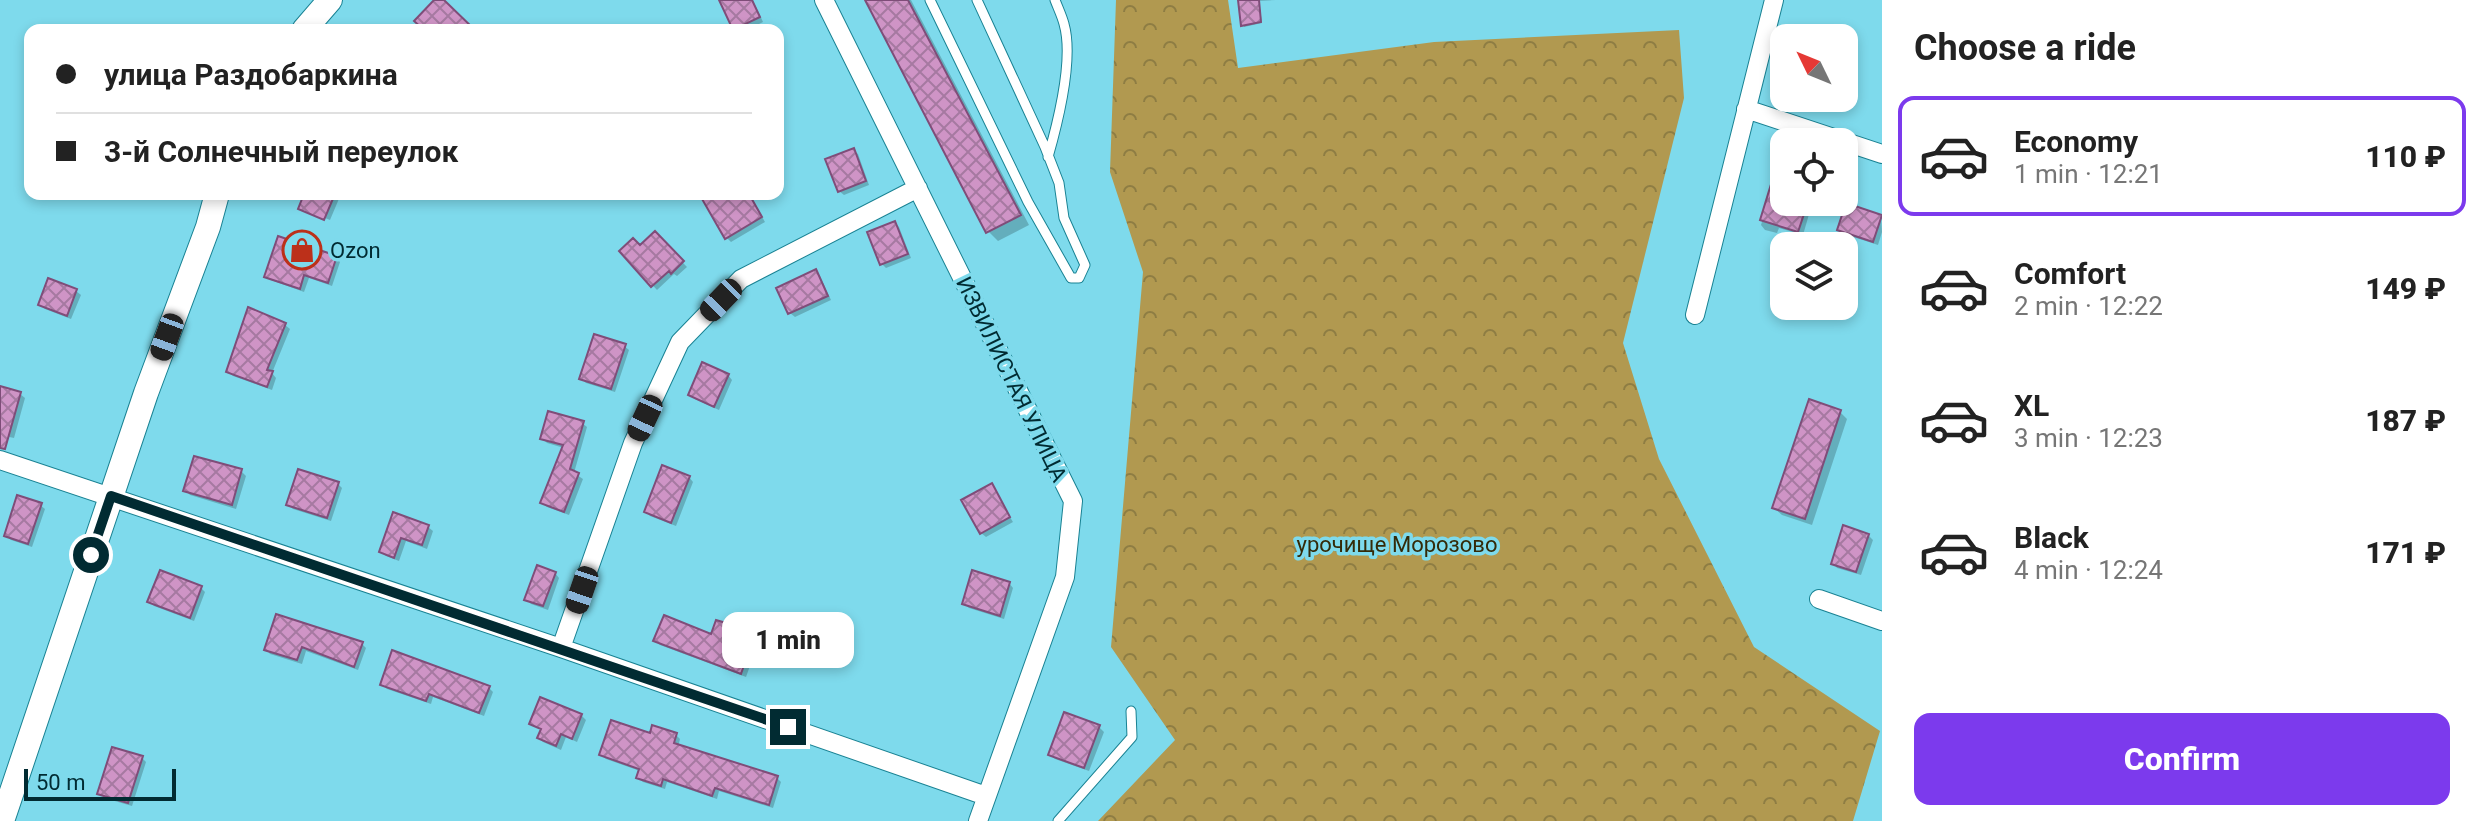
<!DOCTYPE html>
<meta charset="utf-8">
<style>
:root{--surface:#fff;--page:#f2f2f2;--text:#222;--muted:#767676;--line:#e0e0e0;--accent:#7c3aed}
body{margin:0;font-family:Roboto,sans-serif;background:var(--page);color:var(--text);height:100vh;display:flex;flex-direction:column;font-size:30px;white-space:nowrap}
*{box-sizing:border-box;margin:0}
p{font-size:26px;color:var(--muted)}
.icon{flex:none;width:44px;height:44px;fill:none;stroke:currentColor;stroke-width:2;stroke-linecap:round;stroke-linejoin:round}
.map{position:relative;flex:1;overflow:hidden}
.details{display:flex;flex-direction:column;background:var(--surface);width:600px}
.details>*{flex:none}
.banner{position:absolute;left:24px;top:24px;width:760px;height:176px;border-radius:16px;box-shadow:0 4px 12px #0003;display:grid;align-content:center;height:176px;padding:0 32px;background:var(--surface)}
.needle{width:52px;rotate:313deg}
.fabs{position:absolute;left:1770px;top:24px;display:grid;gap:16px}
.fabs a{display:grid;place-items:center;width:88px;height:88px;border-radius:16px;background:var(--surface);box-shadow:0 4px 12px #0003;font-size:40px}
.scale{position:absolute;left:24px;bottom:20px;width:152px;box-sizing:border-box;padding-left:8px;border:4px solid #012b32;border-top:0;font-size:22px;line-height:28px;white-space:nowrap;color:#012b32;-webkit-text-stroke:6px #7edaec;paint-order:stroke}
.end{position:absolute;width:36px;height:36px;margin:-18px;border:10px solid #012b32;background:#fff;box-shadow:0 0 0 4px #fff}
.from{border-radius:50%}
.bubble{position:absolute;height:56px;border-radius:16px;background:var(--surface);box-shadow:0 4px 12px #0003;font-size:26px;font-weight:800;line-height:56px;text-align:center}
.car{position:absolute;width:24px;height:48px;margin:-24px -12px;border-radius:10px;box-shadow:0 0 6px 2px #0007;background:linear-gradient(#222 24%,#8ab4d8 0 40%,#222 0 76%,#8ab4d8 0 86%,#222 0)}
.banner b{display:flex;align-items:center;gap:28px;height:76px;font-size:30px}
.banner b+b{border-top:2px solid var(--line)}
.banner i{width:20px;height:20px;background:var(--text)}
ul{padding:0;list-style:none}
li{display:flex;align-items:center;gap:24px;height:120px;margin:0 16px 12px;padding:0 16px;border:4px solid transparent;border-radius:16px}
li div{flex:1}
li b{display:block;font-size:30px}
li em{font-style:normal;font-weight:800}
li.current{border-color:var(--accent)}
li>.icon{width:72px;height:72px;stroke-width:1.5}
h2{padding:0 32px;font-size:36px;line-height:96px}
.button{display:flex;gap:16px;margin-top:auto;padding:16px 32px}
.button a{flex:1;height:92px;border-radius:16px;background:var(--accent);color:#fff;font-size:32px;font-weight:800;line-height:92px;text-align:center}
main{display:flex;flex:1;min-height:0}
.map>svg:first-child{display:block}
</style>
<main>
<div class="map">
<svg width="1882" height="821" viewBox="0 0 1882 821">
<defs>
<pattern id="forest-crowns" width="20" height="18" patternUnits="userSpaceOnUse" patternTransform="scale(2)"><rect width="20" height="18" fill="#b19950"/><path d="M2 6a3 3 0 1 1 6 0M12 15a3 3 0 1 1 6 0" fill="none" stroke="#8e7d43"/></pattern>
<pattern id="building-cross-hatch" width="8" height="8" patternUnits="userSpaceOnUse" patternTransform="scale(2)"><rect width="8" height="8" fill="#cf94c6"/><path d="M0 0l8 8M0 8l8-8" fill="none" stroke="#a679a1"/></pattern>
</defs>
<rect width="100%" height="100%" fill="#7edaec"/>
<path fill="url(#forest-crowns)" d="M1116 0H1228L1238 68 1434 42 1679 30 1684 98 1623 343 1659 459 1754 647 1880 731 1853 821H1098L1175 740 1111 647 1143 272 1110 172Z"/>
<path fill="#0003" d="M725 0H753L763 22 747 30H736Z
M867 0H911L1029 225 998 241 988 231Z
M1240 0H1276L1259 1 1262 23 1244 27Z
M1784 56V98H1820L1816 111 1776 98 1771 93Z
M853 150 858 154 869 185 844 195 839 191Z
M1775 178 1784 181V202L1812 204 1803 235 1779 228 1777 233 1765 230 1761 225Z
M306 194H341L330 220 303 209Z
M715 194H749L765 222 731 242 726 237Z
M1881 216 1882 232 1878 245 1844 234 1840 230Z
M895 223 899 227 911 258 886 268 881 263Z
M655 234 687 267 677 276 674 274 657 290 621 251 640 248Z
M336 258 340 262 332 286 309 278 304 292 271 280 267 276Z
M816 272 820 276 831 300 795 317 790 313Z
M76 291 81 295 71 319 45 309 40 305Z
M285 325 290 329 272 373 276 378 272 390 233 376 229 372Z
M624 346 629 350 615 392 586 383 581 378Z
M728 375 732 380 719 410 695 399 690 395Z
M0 389 20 394 25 398 14 438 0 435Z
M1840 412 1847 419 1812 525 1782 515 1774 508Z
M582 423 587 427 574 473 583 479 569 515 547 507 542 502 564 448 547 443 543 439Z
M241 471 246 476 236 509 190 495 186 491Z
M689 477 693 482 676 526 650 516 646 511Z
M338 484 342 488 331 521 293 509 288 505Z
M991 486 1013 522 986 537 981 533Z
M40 505 45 509 32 547 11 540 6 535Z
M394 515 428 527 433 531 427 549 406 541 399 561 386 556 381 552Z
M1868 535 1873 540 1861 575 1837 568 1833 563Z
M555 573 559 578 548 610 531 604 527 599Z
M1009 583 1013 588 1004 619 969 608 964 604Z
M201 588 205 592 194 621 154 606 150 601Z
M277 616 362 644 366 648 358 670 306 651 302 664 270 654 266 649Z
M732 627 736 632 734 638 751 644 756 649 746 677 660 645 655 640 712 637Z
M383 685 489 688 493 692 484 716 433 697 431 704 387 689Z
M581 715 586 720 577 742 566 737 561 750 543 742 539 738 542 730 531 724Z
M1099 727 1104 732 1089 771 1055 759 1050 754Z
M676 735 680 739 678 747 777 778 781 782 773 808 719 791 717 799 667 782 665 789 643 782 638 778 640 771 606 759 601 755Z
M142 758 146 762 132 806 104 798 100 793Z"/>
<path fill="url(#building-cross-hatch)" stroke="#7f4d79" stroke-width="2" d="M434 0H444L475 30H424L414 21Z
M719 0H752L760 17 733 30Z
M865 0H908L1021 215 986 233Z
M1238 0H1259L1261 22 1241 26Z
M854 148 866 181 838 192 825 159Z
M1780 155 1784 156V202H1808L1798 232 1760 220Z
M304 194H335L324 220 298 209Z
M711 194H749L762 217 725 239 702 199Z
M1846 203 1882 215 1873 242 1837 230Z
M895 221 908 254 880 265 867 232Z
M655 231 684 261 671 274 669 271 651 287 619 251 633 238 640 245Z
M278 236 337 256 328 283 304 275 300 289 264 277Z
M816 269 828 296 788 314 776 288Z
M48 278 77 289 67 316 38 305Z
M248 307 286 323 267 370 273 371 267 387 226 372Z
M594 334 626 344 611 389 579 379Z
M702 362 729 374 714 407 688 395Z
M0 386 21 392 5 449 0 448Z
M1809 399 1841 410 1805 519 1772 508Z
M548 411 584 421 570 469 579 473 564 512 540 503 563 445 540 439Z
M194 456 242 469 232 505 183 491Z
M662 465 690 476 671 523 644 512Z
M298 469 339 482 327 518 286 505Z
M992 483 1010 517 980 534 961 500Z
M17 495 42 503 28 544 4 536Z
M393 512 429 525 422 545 401 538 394 558 379 552Z
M1843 525 1869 534 1856 572 1831 564Z
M537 565 556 572 543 606 524 600Z
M160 570 202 586 190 618 147 602Z
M972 570 1010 582 1000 616 962 604Z
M276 614 363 642 354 667 302 647 297 660 264 650Z
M664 615 711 634 716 620 733 625 730 635 752 642 741 674 653 641Z
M392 650 490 686 479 713 429 694 426 701 380 685Z
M540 697 582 714 572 739 561 734 556 746 537 738 541 729 529 724Z
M1064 712 1100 725 1084 768 1048 755Z
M611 720 650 733 652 725 677 733 674 743 778 776 769 805 715 788 712 796 663 779 661 786 636 778 639 769 599 755Z
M112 747 143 756 128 803 97 794Z"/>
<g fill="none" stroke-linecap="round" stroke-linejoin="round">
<g stroke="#198293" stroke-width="11">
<path id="service" d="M930 0 1028 202 1071 278H1079L1085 265 1064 218 1059 183 1045 147 977 0
M1048 157C1058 122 1074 59 1064 24 1062 16 1058 8 1055 0
M1058 821 1132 737 1131 711"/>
</g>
<g stroke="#198293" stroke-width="20">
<path id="minor" d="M824 0 1073 501 1065 577 978 821
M1746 109 1882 154
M1695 315 1774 0
M0 460 561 648 986 796
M1819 599 1882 621
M561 648 633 443 680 342 741 279 918 188"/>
</g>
<g stroke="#198293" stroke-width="26">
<path id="tertiary" d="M304 30 330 0
M2 821 146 393 208 227 217 194"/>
</g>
<use href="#service" stroke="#fff" stroke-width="9"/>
<use href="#minor" stroke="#fff" stroke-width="18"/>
<use href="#tertiary" stroke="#fff" stroke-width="24"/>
</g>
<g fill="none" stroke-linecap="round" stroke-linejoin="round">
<path stroke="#012b32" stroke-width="10" d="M91 555 111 496 788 727"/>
</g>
<defs>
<g id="shop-ring" transform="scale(2)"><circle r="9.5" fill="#7edaec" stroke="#bc301a" stroke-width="1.5"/><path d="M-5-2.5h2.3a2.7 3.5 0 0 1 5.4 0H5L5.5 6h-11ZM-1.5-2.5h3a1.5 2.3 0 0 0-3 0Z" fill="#bc301a"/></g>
</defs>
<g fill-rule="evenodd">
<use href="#shop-ring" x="302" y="250"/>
</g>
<g text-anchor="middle" stroke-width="7" stroke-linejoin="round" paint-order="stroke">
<g font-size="22" fill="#012b32" stroke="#7edaec" text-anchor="start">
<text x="330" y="258">Ozon</text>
</g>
<g font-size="22" fill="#012b32" stroke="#7edaec">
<text transform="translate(1012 379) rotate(64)" y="8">ИЗВИЛИСТАЯ УЛИЦА</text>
</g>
<g font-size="22" fill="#342a08" stroke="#7edaec">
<text x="1397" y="552">урочище Морозово</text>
</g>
</g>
</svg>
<div class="fabs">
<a><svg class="needle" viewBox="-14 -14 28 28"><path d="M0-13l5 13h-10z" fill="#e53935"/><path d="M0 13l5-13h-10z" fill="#767676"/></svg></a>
<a><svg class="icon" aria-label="locate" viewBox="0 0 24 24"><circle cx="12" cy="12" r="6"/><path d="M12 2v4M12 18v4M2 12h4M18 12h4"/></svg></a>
<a><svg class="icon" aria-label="layers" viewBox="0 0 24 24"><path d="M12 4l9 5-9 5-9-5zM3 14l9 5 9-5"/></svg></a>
</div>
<div class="scale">50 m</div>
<i class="end from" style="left:91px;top:555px"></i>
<i class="end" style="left:788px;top:727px"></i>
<div class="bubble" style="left:722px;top:612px;width:132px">1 min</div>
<i class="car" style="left:721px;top:300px;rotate:224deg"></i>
<i class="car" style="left:167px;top:337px;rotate:200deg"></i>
<i class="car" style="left:645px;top:418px;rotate:205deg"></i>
<i class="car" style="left:582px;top:590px;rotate:199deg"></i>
<div class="banner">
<b><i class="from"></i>улица Раздобаркина</b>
<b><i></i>3-й Солнечный переулок</b>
</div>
</div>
<section class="details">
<h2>Choose a ride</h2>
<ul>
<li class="current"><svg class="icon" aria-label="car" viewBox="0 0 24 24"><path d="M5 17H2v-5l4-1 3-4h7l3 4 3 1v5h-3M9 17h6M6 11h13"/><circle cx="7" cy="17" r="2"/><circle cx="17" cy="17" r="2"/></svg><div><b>Economy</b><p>1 min · 12:21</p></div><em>110 ₽</em></li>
<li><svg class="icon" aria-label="car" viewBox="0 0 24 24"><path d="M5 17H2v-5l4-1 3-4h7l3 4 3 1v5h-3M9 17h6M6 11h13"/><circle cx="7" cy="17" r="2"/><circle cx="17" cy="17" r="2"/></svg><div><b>Comfort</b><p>2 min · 12:22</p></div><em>149 ₽</em></li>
<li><svg class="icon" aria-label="car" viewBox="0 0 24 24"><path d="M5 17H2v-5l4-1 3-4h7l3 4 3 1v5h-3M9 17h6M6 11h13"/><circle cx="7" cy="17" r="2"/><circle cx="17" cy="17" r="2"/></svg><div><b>XL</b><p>3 min · 12:23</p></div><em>187 ₽</em></li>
<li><svg class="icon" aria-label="car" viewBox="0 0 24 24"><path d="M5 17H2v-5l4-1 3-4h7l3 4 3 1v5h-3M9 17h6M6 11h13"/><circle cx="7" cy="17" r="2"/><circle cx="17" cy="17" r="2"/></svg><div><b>Black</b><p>4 min · 12:24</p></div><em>171 ₽</em></li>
</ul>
<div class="button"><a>Confirm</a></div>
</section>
</main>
